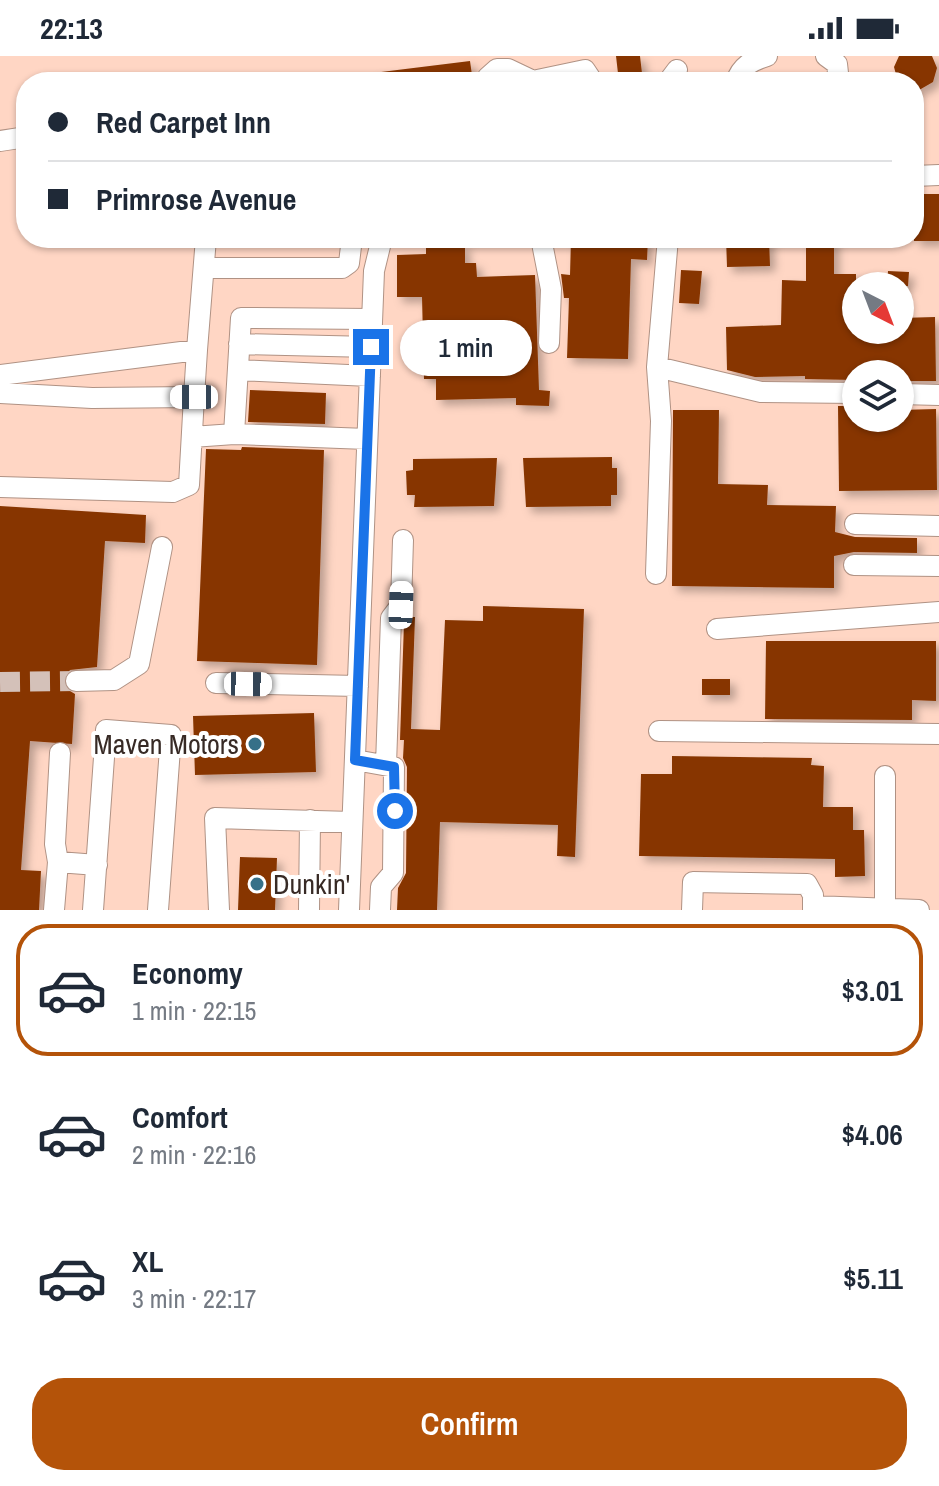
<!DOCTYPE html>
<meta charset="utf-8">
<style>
:root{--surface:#fff;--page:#f2f2f3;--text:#1f2937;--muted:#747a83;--line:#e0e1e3;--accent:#b45309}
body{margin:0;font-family:"Archivo Narrow",sans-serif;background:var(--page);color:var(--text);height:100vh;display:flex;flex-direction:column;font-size:30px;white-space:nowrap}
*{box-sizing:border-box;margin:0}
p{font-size:26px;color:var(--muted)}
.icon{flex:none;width:44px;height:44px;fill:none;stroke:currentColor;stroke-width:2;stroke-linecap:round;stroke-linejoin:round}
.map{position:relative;height:854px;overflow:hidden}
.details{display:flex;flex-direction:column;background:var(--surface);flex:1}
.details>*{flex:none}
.hud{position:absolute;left:16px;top:16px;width:908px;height:176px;border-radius:32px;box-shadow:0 2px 6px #0004;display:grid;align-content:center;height:176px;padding:0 32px;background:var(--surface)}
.needle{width:52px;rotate:138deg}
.controls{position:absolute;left:842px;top:216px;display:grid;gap:16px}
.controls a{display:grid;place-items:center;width:72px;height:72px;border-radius:50%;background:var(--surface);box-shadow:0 2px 6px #0004;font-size:40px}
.end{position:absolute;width:36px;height:36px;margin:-18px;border:10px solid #1a73e8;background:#fff;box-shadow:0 0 0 4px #fff}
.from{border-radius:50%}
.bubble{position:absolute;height:56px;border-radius:28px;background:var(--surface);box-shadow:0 2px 6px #0004;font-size:26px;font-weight:600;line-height:56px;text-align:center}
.car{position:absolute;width:24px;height:48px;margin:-24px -12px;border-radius:10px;box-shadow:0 0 6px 2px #0007;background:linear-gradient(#fff 24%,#345 0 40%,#fff 0 76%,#345 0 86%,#fff 0)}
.hud b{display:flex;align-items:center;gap:28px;height:76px;font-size:30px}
.hud b+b{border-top:2px solid var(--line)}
.hud i{width:20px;height:20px;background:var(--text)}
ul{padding:14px 0 0;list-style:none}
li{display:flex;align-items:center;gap:24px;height:132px;margin:0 16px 12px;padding:0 16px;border:4px solid transparent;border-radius:32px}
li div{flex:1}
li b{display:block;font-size:30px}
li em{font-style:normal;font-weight:600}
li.current{border-color:var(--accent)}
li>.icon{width:72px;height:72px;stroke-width:1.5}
.cta{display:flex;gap:16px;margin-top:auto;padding:16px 32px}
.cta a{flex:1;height:92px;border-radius:32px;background:var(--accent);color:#fff;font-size:32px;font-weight:600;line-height:92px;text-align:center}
.status{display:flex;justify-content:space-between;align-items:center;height:56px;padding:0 40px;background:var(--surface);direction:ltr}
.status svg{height:22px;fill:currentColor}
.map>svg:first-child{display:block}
</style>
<div class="status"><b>22:13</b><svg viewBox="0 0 49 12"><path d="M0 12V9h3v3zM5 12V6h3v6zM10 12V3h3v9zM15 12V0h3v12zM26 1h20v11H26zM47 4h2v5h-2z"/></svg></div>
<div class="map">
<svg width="939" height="854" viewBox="0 0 939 854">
<defs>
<filter id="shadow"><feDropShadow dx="5.5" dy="5.5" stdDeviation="4" flood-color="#0004"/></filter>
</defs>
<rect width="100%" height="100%" fill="#fbe7de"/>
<path fill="#ffd6c4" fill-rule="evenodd" d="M0 0H939V854H0ZM26 26H914V182H26ZM856 230H900V274H856ZM856 318H900V362H856Z"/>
<path fill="#873600" filter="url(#shadow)" d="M616 0H640L643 26H619Z
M899 0H932L937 12 933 26 914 37V26H898L894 11Z
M470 5 473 26H374L373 17Z
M914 138H939V185H914Z
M571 182H648L647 204 631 203 628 303 567 302 569 242H564L561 218 570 219Z
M726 182H769L770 210 727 211Z
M806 182H834V218H856V274H900V262L935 261 936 325H900V318H856V324L805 323V320L755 321 727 314 726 271 781 269 782 224 806 225Z
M426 189H465V207H476L477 221 535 219 539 334 550 335 549 350 516 349V342L436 344V323H424L422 241H397V199L426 198Z
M681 214 702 215 699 248 679 247Z
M888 215 909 216 908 230H887Z
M250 334 326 337 325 368 248 366Z
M838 350H856V362H900V354L936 353 937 434 839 435Z
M673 354H719L718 428 768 429 767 449 836 450 835 476 855 481 917 482V497L854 496 834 500V532L672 530Z
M242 391 324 394 317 609 197 605 206 393 241 394Z
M612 401V412H617V439H611V450L526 451 523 402Z
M497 402 494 450 414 451 415 439H407L406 415 413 414V403Z
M0 450 146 459 145 487 105 485 97 611 70 614 63 625 65 632 75 638 72 688 30 685 21 814 41 815 39 854H0Z
M483 550 584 553 575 801 557 800 558 769 440 766 437 854H397L398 832 406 817 407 711 403 702 404 684H400L404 567 408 561H415L411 673 440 674 445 564 483 565Z
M766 585H936V645L912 644V664L765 663Z
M702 623H730V639H702Z
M314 657 316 716 195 719 193 660Z
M672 700 812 702 811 709 824 710 823 751H853V774H864L865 820 835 821V803L639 800 641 718H672Z
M240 801 277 802 275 854H238Z"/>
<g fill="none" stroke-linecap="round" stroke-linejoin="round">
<path stroke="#d4c1b9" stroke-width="20" stroke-dasharray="20 10" stroke-linecap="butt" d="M0 626 76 625"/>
<g stroke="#b09284" stroke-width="22">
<path id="minor" d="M826 0 837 8 839 26
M488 26V21L497 13H508L529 23
M528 26 585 14 593 26
M668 26 677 14
M736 26C741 10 751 5 767 0
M0 85 26 81
M914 120 939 119
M541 182 551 233 549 287
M205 212H342L349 207 352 182
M239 288 371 291
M657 311 761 336 856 337
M238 314 370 320
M0 319 197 294 206 182
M0 337 92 342 194 341 189 429 173 436 0 431
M900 338 939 339
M194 341 197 294
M192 381 234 378
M367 383 234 378 241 262 372 263
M855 468 939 470
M854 509 939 510
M656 518 661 365 657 311 668 182
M717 573 939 556
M76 625 114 624 139 608 162 491
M216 627 358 630
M659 675 939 678
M355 704 394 711 393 817 381 831 380 854
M386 709 391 562 401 549 403 484
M885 720V853
M58 806 55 788 60 697
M814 850 919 854
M54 854 58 806 97 809
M93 854 106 674 171 679 158 854
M219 854 215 762 352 766
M309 854 310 764
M349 854 374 215 382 182
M692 854 693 826 807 828 813 839V854"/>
</g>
<use href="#minor" stroke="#fff" stroke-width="20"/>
</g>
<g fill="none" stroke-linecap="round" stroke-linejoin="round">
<path stroke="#1a73e8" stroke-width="10" d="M371 291 355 704 394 711 395 755"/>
</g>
<g fill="#367088" stroke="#fff" stroke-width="3">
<circle cx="255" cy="688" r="8"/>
<circle cx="257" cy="828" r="8"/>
</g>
<g text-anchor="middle" stroke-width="8" stroke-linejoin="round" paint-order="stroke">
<g font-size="28" fill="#372a25" stroke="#fff" text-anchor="end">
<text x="239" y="698">Maven Motors</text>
<text x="273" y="838" text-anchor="start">Dunkin'</text>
</g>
</g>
</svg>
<div class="controls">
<a><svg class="needle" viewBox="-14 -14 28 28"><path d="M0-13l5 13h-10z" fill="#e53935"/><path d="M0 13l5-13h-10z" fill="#747a83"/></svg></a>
<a><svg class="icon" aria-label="layers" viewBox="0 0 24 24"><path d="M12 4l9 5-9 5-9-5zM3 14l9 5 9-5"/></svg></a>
</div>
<i class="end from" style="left:395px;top:755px"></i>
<i class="end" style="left:371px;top:291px"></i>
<div class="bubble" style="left:400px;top:264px;width:132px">1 min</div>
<i class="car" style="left:194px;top:341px;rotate:270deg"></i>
<i class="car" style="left:401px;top:549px;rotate:2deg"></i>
<i class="car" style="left:248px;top:628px;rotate:91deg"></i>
<div class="hud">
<b><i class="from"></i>Red Carpet Inn</b>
<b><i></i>Primrose Avenue</b>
</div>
</div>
<section class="details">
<ul>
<li class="current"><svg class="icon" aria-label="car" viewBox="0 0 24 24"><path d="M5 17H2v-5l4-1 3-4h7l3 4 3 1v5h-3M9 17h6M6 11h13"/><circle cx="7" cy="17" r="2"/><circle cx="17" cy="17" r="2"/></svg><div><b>Economy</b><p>1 min · 22:15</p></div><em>$3.01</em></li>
<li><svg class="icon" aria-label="car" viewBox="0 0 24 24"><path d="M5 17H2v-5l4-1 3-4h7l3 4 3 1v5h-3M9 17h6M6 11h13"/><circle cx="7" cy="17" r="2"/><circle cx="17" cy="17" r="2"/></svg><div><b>Comfort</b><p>2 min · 22:16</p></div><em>$4.06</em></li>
<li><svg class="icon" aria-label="car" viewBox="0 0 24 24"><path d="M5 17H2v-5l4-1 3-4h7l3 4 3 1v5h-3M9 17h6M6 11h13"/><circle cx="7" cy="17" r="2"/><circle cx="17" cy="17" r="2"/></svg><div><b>XL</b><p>3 min · 22:17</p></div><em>$5.11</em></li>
</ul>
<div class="cta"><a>Confirm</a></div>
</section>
